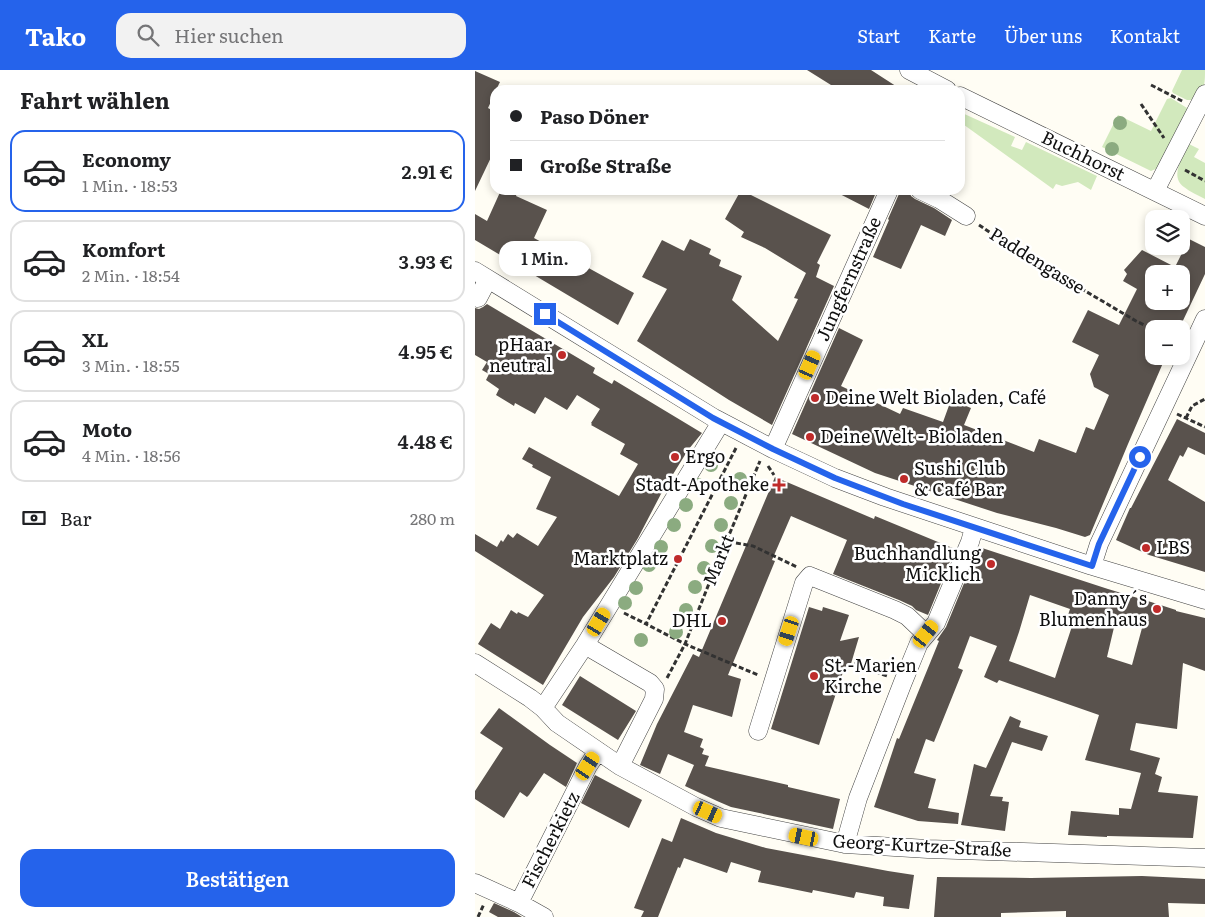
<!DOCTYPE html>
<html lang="de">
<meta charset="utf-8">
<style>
:root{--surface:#fff;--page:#f2f2f2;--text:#202124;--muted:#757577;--line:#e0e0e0;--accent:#2563eb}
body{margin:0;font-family:Literata,serif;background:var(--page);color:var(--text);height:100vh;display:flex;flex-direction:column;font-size:19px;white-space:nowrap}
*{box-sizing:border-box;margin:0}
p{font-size:16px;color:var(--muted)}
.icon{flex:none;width:28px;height:28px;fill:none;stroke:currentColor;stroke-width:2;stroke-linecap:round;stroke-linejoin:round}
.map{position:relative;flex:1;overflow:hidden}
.details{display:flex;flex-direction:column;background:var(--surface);width:475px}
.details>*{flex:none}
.guide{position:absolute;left:15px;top:15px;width:475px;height:110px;border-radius:15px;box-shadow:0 2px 8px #0003;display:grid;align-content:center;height:110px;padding:0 20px;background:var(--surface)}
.controls{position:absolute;left:670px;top:140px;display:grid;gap:10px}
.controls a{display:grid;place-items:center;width:45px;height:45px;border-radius:10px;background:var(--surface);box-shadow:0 2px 8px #0003;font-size:25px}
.end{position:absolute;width:22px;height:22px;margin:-11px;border:6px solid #2563eb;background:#fff;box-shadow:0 0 0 2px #fff}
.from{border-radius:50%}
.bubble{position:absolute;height:35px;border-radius:15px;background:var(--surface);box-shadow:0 2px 8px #0003;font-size:16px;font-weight:600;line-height:35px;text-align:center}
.car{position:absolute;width:15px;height:30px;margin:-15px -8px;border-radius:6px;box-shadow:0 0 4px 1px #0007;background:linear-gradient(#f5c518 24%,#345 0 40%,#f5c518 0 76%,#345 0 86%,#f5c518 0)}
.guide b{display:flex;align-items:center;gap:18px;height:48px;font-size:19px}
.guide b+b{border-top:1px solid var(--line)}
.guide i{width:12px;height:12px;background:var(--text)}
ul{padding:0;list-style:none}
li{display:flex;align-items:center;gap:15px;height:82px;margin:0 10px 8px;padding:0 10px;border:2px solid var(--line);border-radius:15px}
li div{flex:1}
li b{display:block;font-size:19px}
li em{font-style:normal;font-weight:600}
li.on{border-color:var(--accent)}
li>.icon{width:45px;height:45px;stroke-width:1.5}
h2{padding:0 20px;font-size:22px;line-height:60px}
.pay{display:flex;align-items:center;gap:12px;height:55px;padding:0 20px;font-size:19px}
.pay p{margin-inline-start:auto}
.cta{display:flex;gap:10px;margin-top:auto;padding:10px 20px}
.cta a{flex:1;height:58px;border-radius:15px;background:var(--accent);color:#fff;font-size:20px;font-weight:600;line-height:58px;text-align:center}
header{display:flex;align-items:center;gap:30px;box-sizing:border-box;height:70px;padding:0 25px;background:var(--accent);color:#fff}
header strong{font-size:24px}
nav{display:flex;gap:28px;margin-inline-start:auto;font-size:18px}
.search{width:350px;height:45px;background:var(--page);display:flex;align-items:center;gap:12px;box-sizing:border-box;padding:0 18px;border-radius:15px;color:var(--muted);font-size:19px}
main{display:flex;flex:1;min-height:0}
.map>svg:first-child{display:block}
</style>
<header>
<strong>Tako</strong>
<div class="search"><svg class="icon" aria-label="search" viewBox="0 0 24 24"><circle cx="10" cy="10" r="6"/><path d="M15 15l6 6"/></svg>Hier suchen</div>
<nav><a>Start</a><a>Karte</a><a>Über uns</a><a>Kontakt</a></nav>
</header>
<main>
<section class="details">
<h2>Fahrt wählen</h2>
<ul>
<li class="on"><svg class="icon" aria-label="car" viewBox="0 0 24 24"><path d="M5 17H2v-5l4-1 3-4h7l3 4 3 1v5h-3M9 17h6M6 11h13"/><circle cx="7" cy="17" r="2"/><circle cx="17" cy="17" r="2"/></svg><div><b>Economy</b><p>1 Min. · 18:53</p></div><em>2.91 €</em></li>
<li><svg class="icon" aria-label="car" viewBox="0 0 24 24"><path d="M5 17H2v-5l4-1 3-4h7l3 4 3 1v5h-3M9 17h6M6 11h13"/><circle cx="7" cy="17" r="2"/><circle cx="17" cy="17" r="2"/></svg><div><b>Komfort</b><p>2 Min. · 18:54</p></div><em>3.93 €</em></li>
<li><svg class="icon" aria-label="car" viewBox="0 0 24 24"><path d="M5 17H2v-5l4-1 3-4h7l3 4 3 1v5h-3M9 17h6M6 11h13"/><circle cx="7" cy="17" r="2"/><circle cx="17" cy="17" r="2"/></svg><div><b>XL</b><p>3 Min. · 18:55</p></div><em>4.95 €</em></li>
<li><svg class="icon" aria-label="car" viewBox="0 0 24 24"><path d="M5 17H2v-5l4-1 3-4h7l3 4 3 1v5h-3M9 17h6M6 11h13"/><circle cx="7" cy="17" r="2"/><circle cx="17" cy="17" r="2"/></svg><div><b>Moto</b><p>4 Min. · 18:56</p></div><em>4.48 €</em></li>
</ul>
<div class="pay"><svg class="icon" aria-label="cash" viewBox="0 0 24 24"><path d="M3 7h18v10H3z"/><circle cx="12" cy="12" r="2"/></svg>Bar<p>280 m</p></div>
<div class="cta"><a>Bestätigen</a></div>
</section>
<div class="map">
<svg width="730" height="847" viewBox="0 0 730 847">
<rect width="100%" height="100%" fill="#fffdf4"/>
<path fill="#d2e9bd" d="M707 0H730C730 16 730 20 716 30H712L698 23 697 21Z
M696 28 712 38 713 41 683 98 676 101 627 77 643 45 676 61 692 29Z
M485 42 540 67 536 76 547 80 551 72 622 106 616 120 603 112 587 116 581 114 578 119 485 52Z
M714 74 724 79 719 87 730 93V129C723 125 715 122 709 117 694 106 708 87 714 74Z"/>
<path fill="#59524d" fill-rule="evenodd" d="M332 0H396L427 20H364Z
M0 1 25 12 21 20H20V23L13 38 20 42V79L0 121Z
M26 120H43L41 126 72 140 59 168 159 223 143 255 0 170V144L12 151Z
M266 120 356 165 342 193 345 195 341 207 359 216 297 355 254 330 162 271 192 219 167 207 187 170 209 181 215 169 236 179 234 184 246 190 244 196 267 206 257 230 303 271 323 229 319 228 331 203 290 178 266 167 269 162 250 149Z
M357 120H402L394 139Z
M424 120H434L436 126 440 129 459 138 477 150 470 166 446 155 426 199 398 187 414 150 413 149 424 124Z
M714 169 730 177V204L704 259H679V286H691L653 374 615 465 610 467 581 458 522 443 400 403 317 364 364 258 388 270 366 316 425 344 428 338 468 352 476 330 496 338 489 355 559 382 564 369 601 383 611 357 619 360 634 325 619 317 615 304 624 285 597 272 613 240 644 255 662 219 648 211 652 204 649 200 667 180 700 197ZM679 204H706V231H679Z
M12 234 120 298 118 303 137 314 139 310 227 363 213 380 187 422 163 468 139 507 108 547 68 615 3 574 16 553 25 559 36 540 42 544 43 542 53 547 69 525 0 481V464L22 477 26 470 28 472 33 464 38 468 42 463 63 476 82 447 61 439 76 407 57 397 58 395 47 389 54 377 144 426 163 394 145 384 150 374 116 355 117 354 116 353 125 339 102 325 92 340 70 327 60 344 40 333 39 336 21 325 24 319 11 310 14 304 7 300 12 292 0 285V238L4 239 8 237Z
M702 349 730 363V385L713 377 708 387 705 385 693 410 730 432V502L674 485 641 470 655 438H656Z
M300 407 399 449 400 446 480 479 453 545 441 540 437 536 424 530 358 504 372 470 316 446 297 490 300 491 253 605 266 609 257 647 218 635 209 662 228 669 225 677 229 679 227 684 234 686 230 696 313 715V717L365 729 358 759 256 737 242 731 210 716 219 695 193 684 185 704 165 695 182 654 218 584 224 587Z
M504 477 633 519 676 532 701 540V541L730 548V601L708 593 702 659 661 653 655 680 685 688 680 704 687 707 683 722 723 726 718 768 632 766V767L593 765 596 741 644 745V738L656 739 666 703 610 690 624 645 524 610 522 613 509 607 522 576 495 566 483 598 488 600 459 672 451 669 439 703 461 709 453 738 484 743 483 754 443 751 399 737 422 668 424 669 464 571 462 570 471 557ZM555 525 595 539 593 545 600 547 580 608 534 591 544 562ZM641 549 667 558 657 595 632 587Z
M334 537 347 541 348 537 374 545 365 571 384 567 375 597 374 596 373 600 369 599 344 675 296 659Z
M105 606 161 641 143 670 87 635Z
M24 638 75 675 102 693 91 717 69 703 54 725 52 727 45 722 29 748 0 729V721L28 678 5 663Z
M535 646 546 651 544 657 573 666 567 681 537 672 515 726 528 727 527 731 534 732 530 761 486 755 499 694 511 698Z
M120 705 167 730 154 758 106 733Z
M206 748 241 763 291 778 413 801 439 805 434 839 408 836 409 827 381 822 379 828 338 820 337 823 283 812 286 801 256 792 252 803 209 788 205 798 203 797 183 847H166L169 841 159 838 187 768 197 772Z
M667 806 730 809V834L693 833 694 847H591V841L526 843V847H459L462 807 556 808Z
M19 833 39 842 47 847H23L14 842Z"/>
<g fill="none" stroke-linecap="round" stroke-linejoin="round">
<g stroke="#434343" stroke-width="19">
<path id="minor" d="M434 0 472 20
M485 26 730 146
M445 120 464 129 491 146
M680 121 730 24
M0 201 239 348 298 379 360 408 410 427 617 496 730 530
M3 228 13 209
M298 379 414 120
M617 496 624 474 730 249
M110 575 175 613 180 619 179 629 145 696
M0 593 55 628 68 638 82 653 145 696 221 737 246 748 370 774 453 779 730 788
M68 638 110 575 246 352
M283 661 329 513 335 506 420 540 432 546 451 564
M370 774 383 728 428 612 444 573 461 553 495 472 499 458
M0 813 44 833 69 847
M44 833 113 696 123 681"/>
</g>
<path stroke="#323232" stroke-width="3" stroke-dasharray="5 2.5" stroke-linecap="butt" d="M676 15 709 32
M666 34 689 68
M710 100 730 111
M504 155 574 202 595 212 661 251 679 260
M702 344 730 357
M711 348 717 336 730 329
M261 378 171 554 210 574 283 605
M293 396 299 405
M261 473 278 476 322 497
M149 543 171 554
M379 594 412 606
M192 608 210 574 239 501 285 391
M3 847 9 834"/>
<use href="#minor" stroke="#fff" stroke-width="18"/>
</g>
<g fill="#8bab80">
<circle cx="645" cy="53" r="7"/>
<circle cx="637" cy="79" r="7"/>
<circle cx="236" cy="395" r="7"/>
<circle cx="265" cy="409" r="7"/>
<circle cx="223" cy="415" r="7"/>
<circle cx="256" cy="433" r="7"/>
<circle cx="211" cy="435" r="7"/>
<circle cx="199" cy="455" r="7"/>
<circle cx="246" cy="455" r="7"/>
<circle cx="237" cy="476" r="7"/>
<circle cx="186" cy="477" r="7"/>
<circle cx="174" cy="495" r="7"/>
<circle cx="229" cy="498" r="7"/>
<circle cx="220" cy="517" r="7"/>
<circle cx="161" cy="518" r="7"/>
<circle cx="150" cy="533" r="7"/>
<circle cx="211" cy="540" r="7"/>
<circle cx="201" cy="562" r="7"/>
<circle cx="166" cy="570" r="7"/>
</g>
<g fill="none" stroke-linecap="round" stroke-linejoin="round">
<path stroke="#2563eb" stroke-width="6" d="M70 244 238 348 298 379 360 408 428 434 617 496 624 474 665 387"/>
</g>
<g fill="#bf2b2a" stroke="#fff" stroke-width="2">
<circle cx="87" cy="285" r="5"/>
<circle cx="340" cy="328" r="5"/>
<circle cx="335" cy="367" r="5"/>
<circle cx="200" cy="387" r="5"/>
<circle cx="429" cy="409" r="5"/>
<path d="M301.5 407.5h5v5h5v5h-5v5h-5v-5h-5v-5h5z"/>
<circle cx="671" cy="478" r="5"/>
<circle cx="203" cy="489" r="5"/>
<circle cx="516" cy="494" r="5"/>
<circle cx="682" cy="539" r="5"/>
<circle cx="247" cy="551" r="5"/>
<circle cx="339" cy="606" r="5"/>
</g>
<g text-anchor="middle" stroke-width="5" stroke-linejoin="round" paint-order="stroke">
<g font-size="18" fill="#101010" stroke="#fff">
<text transform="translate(608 86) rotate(26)" y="6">Buchhorst</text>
<text transform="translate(562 191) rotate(32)" y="6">Paddengasse</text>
<text transform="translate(374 209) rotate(-66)" y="6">Jungfernstraße</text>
<text transform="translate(244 490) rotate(-68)" y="6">Markt</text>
<text transform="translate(76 770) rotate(-63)" y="6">Fischerkietz</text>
<text transform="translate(447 776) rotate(3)" y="6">Georg-Kurtze-Straße</text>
</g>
<g font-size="18" fill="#101010" stroke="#fff" text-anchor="end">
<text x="77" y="281">pHaar<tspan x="77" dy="21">neutral</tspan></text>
<text x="350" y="334" text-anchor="start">Deine Welt Bioladen, Café</text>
<text x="345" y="373" text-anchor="start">Deine Welt - Bioladen</text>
<text x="210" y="393" text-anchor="start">Ergo</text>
<text x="439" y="405" text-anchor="start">Sushi Club<tspan x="439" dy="21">&amp; Café Bar</tspan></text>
<text x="294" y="421">Stadt-Apotheke</text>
<text x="681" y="484" text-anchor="start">LBS</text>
<text x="506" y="490">Buchhandlung<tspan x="506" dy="21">Micklich</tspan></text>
<text x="193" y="495">Marktplatz</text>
<text x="672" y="535">Danny´s<tspan x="672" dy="21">Blumenhaus</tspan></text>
<text x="237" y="557">DHL</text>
<text x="349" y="602" text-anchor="start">St.-Marien<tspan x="349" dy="21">Kirche</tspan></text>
</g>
</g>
</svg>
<div class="controls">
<a><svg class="icon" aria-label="layers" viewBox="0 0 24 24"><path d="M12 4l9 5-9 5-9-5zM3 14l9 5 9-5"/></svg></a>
<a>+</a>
<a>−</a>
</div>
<i class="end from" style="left:665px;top:387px"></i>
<i class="end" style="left:70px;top:244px"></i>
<div class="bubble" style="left:24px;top:171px;width:92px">1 Min.</div>
<i class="car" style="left:335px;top:295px;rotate:24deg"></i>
<i class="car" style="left:124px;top:552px;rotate:31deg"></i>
<i class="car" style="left:314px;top:561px;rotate:198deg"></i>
<i class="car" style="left:451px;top:564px;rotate:39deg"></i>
<i class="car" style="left:113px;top:696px;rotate:33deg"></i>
<i class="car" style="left:233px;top:742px;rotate:114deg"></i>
<i class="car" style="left:329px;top:767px;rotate:282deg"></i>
<div class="guide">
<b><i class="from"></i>Paso Döner</b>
<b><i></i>Große Straße</b>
</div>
</div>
</main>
